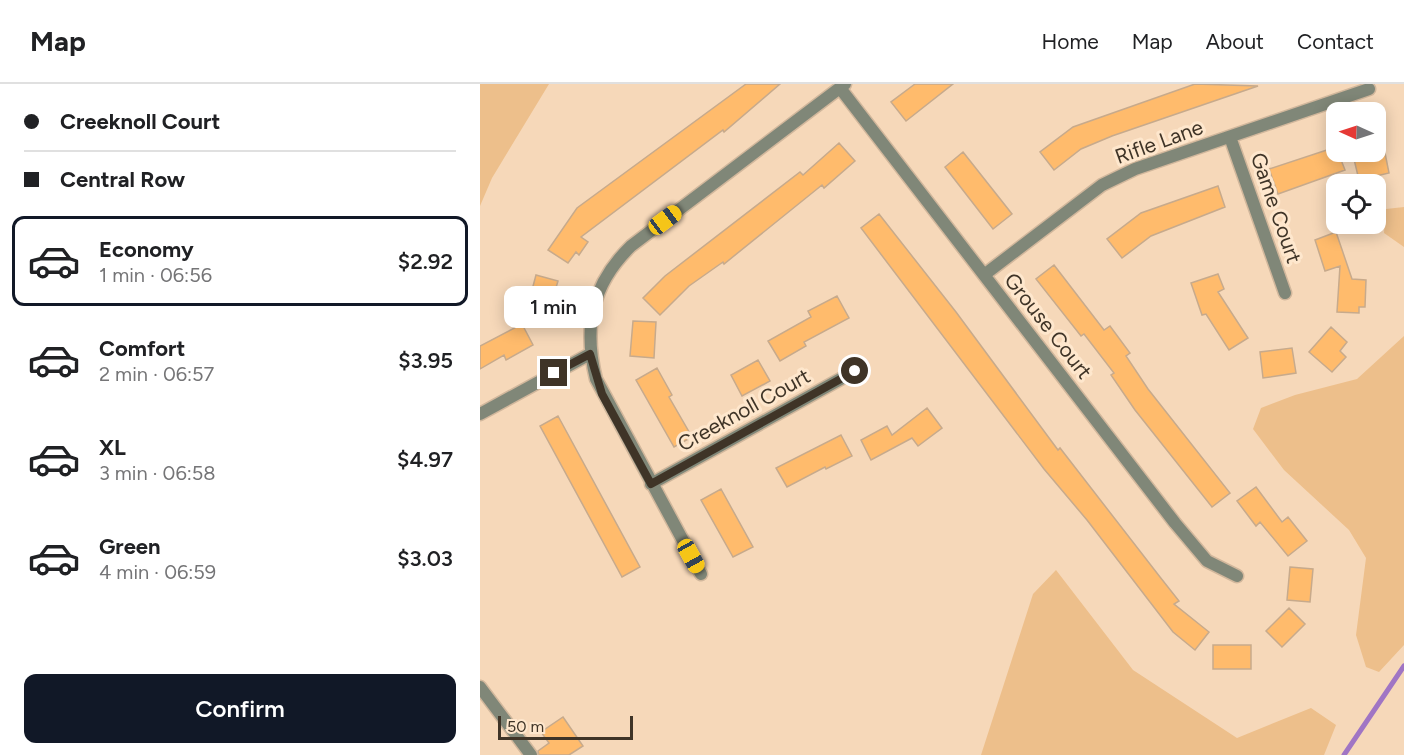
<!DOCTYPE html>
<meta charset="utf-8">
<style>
:root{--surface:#fff;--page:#f6f6f6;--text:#202124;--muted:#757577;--line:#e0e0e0;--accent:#111827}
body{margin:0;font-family:Figtree,sans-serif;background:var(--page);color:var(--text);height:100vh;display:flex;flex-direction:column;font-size:22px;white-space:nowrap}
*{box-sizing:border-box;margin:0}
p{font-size:20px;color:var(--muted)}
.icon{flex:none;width:33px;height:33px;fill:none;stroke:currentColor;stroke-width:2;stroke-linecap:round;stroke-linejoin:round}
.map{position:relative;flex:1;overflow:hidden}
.details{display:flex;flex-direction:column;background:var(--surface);width:480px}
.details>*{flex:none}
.hud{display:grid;align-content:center;height:132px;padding:0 24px;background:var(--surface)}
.needle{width:39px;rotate:273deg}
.controls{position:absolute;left:846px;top:18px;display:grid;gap:12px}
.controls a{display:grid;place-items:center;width:60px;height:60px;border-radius:12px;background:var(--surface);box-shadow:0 3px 15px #0003;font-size:30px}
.scale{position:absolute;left:18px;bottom:15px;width:135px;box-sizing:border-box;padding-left:6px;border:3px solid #3f3427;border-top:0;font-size:16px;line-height:21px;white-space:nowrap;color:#3f3427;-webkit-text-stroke:4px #fee7cd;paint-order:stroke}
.end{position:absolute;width:27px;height:27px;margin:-14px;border:8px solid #3f3427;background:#fff;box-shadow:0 0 0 3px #fff}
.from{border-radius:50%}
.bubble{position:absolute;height:42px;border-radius:12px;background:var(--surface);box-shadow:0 3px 15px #0003;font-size:20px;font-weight:600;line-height:42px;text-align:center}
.car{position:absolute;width:18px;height:36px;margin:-18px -9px;border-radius:8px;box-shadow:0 0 4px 2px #0007;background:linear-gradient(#f5c518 24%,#345 0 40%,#f5c518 0 76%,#345 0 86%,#f5c518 0)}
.hud b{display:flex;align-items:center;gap:21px;height:57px;font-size:22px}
.hud b+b{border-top:2px solid var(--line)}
.hud i{width:15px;height:15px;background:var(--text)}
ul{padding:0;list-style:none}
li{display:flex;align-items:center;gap:18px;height:90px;margin:0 12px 9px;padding:0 12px;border:3px solid transparent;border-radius:12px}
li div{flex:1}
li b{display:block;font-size:22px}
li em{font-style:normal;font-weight:600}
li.selected{border-color:var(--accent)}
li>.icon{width:54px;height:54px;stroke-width:1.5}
.cta{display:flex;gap:12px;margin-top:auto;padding:12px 24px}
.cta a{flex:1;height:69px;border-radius:12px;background:var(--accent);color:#fff;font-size:24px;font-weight:600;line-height:69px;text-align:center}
header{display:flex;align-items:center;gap:36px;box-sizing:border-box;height:84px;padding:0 30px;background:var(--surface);border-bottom:2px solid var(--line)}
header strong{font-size:28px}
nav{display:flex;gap:33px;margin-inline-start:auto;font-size:21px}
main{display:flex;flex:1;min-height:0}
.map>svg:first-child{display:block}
</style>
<header>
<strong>Map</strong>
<nav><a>Home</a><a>Map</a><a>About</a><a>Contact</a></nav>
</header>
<main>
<section class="details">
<div class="hud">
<b><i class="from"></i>Creeknoll Court</b>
<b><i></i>Central Row</b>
</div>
<ul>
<li class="selected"><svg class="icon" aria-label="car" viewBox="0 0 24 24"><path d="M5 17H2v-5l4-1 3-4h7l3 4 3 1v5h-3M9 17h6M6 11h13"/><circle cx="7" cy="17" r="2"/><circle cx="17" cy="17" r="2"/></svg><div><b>Economy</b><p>1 min · 06:56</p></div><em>$2.92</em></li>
<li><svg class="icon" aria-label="car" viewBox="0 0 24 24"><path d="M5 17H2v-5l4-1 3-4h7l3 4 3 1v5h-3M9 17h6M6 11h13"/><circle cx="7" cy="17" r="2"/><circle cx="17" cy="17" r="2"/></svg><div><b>Comfort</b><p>2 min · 06:57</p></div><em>$3.95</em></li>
<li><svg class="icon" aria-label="car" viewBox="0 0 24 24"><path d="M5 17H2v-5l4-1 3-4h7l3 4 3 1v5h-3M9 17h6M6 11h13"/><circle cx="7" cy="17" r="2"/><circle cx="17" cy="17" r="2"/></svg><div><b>XL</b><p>3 min · 06:58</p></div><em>$4.97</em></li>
<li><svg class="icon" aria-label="car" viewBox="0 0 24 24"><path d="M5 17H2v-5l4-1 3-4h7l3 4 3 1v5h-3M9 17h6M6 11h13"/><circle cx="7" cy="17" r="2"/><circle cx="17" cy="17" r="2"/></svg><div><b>Green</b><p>4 min · 06:59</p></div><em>$3.03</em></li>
</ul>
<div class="cta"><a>Confirm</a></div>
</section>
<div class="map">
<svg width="924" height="671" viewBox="0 0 924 671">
<rect width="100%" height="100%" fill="#f6d8b9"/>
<path fill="#edbf8b" d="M0 0H69L12 94 0 122Z
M924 123V163L904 149 906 125Z
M924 252V561L899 588 886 583 876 551 886 474 869 446 804 386 773 345 781 324 815 311 877 295Z
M576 486 653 586 757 654 831 624 856 641 844 671H501L553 510Z"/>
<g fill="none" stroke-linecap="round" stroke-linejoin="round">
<path stroke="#a075c4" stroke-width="5" d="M864 671 924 582"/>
</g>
<path fill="#ffbb6c" stroke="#c7aa8c" stroke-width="1.5" d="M266 0H300L244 48 243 46 101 153 108 158 99 171 96 168 88 179 68 166 97 124Z
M435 0H473L426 37 411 18Z
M715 0 778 2 632 52 601 65 574 86 560 68 593 43Z
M359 59 375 77 344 104 342 101 244 180 243 178 209 202 180 231 163 214 185 192 320 88 323 91Z
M856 63 865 86 798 110 789 85Z
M904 64 909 89 879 96 873 71Z
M483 68 532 130 513 145 465 83Z
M738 102 745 123 671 152 642 174 627 155 661 129Z
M399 130 476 228 578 366 580 364 680 493 699 517 694 520 729 548 715 566 693 548 607 436 564 385 381 144Z
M856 148 872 195 886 196 885 223H879V229L857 228 860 182 845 187 835 156Z
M574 181 624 246 630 242 650 269 646 272 668 305 750 409 732 423 655 326 631 291 634 289 604 250 601 252 556 195Z
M738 190 744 205 738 208 768 254 749 266 726 230 722 231 711 199Z
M56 191 78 197 69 227 48 221Z
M357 212 369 234 324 258 326 262 300 277 288 257 331 233 328 227Z
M153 237 176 238 174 274 150 272Z
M42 240 53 261 26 276 24 271 0 285V262Z
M851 243 867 258 860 267 866 273 852 288 829 268Z
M812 264 816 289 783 294 780 268Z
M278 276 290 297 262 312 251 291Z
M177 284 192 311 189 313 212 353 194 363 156 296Z
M447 324 462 344 438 362 432 354 391 376 381 356 407 342 412 351Z
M78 332 160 483 142 493 60 342Z
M361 351 372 372 346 385 345 383 307 403 296 384Z
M776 403 802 438 808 433 827 457 808 472 780 438 776 442 757 417Z
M241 405 273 463 253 473 221 416Z
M810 483 833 485 830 518 807 516Z
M809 524 825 540 802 563 786 547Z
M733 561H771V585H733Z
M83 633 103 662 89 671H59L58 667 69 659 61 648Z"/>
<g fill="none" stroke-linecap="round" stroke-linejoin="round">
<g stroke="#d1b79c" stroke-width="15">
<path id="street" d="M360 4 695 439 727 477 757 492
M750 53 805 209
M504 191 622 101 655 85 889 5
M0 330 110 270
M171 400 375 287
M221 490 116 295C103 242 112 200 151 162L365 0
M0 603 51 671"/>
</g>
<use href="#street" stroke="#808778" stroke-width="12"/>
</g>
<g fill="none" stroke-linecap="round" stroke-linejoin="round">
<path stroke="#3f3427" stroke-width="8" d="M74 289 110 270 122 310 171 400 375 287"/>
</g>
<g text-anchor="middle" stroke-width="6" stroke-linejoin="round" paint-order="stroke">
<g font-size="21" fill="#3f3427" stroke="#fee7cd">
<text transform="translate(679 58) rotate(-20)" y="7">Rifle Lane</text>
<text transform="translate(796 124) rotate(71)" y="7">Game Court</text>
<text transform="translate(568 242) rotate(52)" y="7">Grouse Court</text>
<text transform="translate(264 326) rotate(-29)" y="7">Creeknoll Court</text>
</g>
</g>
</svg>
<div class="controls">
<a><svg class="needle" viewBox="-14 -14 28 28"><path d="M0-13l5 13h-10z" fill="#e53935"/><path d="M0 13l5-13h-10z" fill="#757577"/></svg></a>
<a><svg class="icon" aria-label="locate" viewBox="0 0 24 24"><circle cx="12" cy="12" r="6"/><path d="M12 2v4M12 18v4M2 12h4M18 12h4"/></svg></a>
</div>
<div class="scale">50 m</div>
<i class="end from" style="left:375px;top:287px"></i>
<i class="end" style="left:74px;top:289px"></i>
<div class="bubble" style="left:24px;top:202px;width:99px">1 min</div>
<i class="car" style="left:185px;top:136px;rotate:53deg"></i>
<i class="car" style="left:211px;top:472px;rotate:151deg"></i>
</div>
</main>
